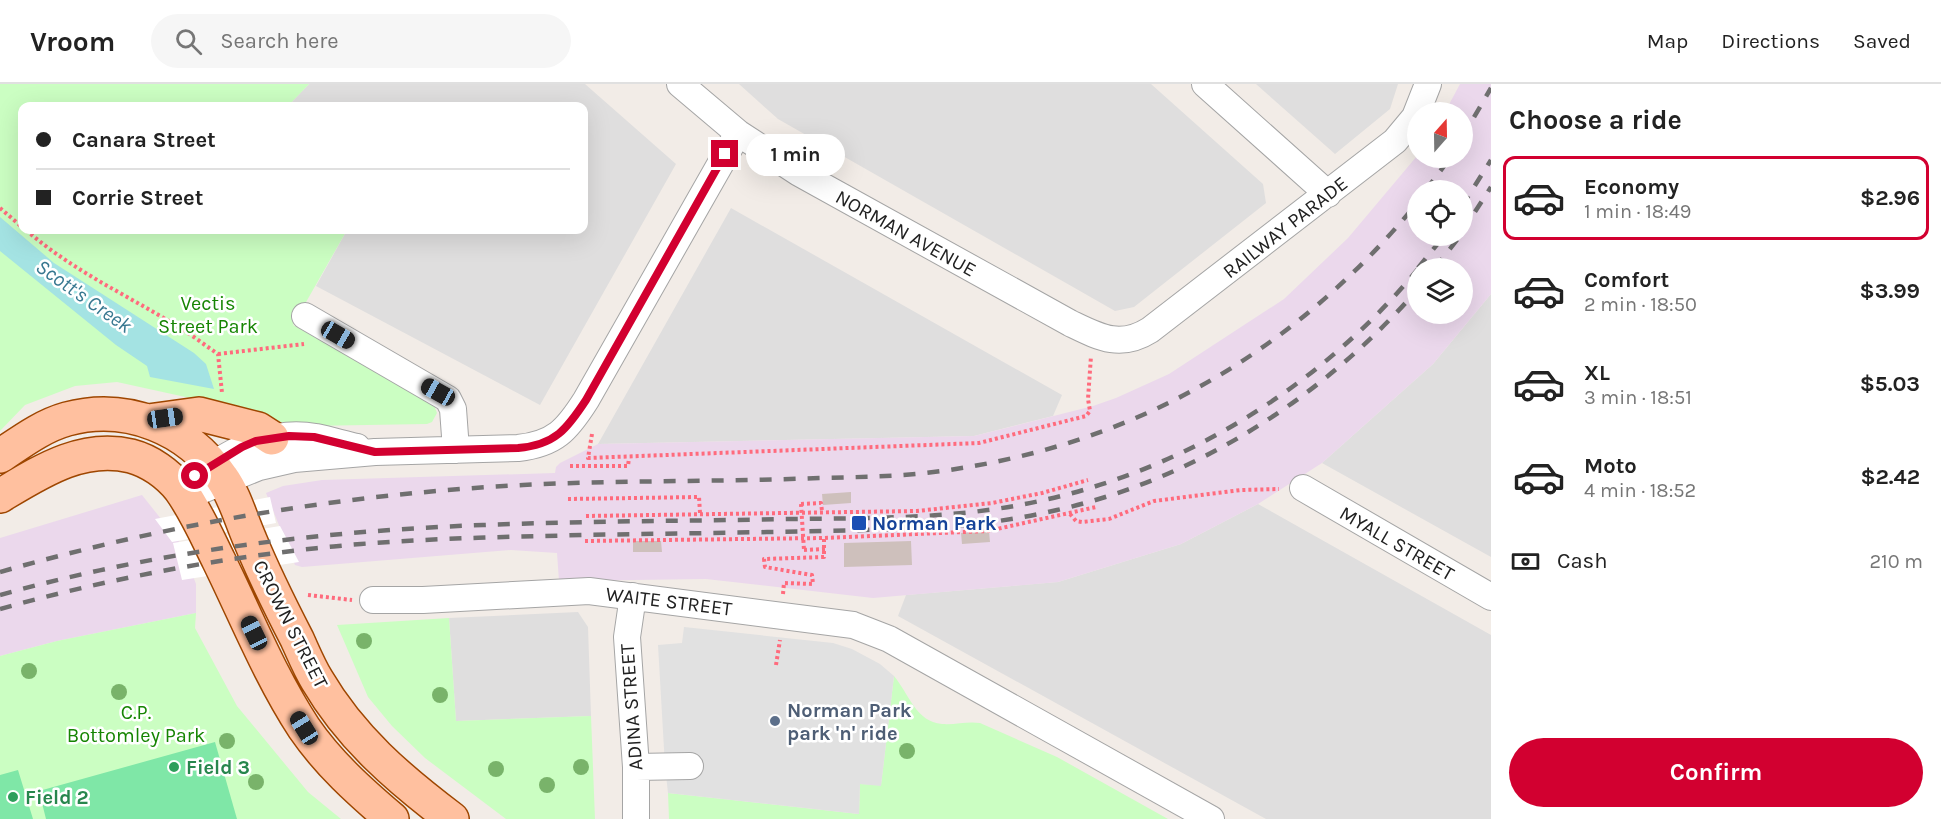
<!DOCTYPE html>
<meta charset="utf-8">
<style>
:root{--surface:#fff;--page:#f6f6f6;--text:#222;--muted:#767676;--line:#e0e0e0;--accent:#d20030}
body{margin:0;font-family:Karla,sans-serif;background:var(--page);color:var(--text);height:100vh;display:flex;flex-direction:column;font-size:22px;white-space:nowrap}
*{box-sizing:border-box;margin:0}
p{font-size:20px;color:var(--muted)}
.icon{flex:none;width:33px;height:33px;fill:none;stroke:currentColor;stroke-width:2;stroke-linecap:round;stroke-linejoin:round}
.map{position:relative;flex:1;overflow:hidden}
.side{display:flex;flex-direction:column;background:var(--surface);width:450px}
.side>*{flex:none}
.top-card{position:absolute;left:18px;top:18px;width:570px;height:132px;border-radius:12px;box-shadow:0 6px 24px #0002;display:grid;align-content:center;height:132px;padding:0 18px;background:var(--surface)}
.needle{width:39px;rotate:20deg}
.fabs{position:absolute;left:1407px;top:18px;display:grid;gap:12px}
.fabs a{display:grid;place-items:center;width:66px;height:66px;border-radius:50%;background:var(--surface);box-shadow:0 6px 24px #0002;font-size:30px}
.end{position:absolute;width:27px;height:27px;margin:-14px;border:8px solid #d20030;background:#fff;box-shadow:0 0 0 3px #fff}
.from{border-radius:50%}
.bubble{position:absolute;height:42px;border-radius:21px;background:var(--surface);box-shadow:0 6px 24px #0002;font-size:20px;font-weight:700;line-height:42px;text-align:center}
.car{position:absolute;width:18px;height:36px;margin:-18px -9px;border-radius:8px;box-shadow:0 0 4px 2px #0007;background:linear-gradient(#222 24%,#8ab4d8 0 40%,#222 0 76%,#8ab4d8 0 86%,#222 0)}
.top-card b{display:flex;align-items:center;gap:21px;height:57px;font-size:22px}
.top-card b+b{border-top:2px solid var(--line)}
.top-card i{width:15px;height:15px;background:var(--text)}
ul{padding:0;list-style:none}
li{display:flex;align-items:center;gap:18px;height:84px;margin:0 12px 9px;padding:0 6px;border:3px solid transparent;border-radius:12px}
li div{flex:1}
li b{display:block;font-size:22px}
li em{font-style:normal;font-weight:700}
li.selected{border-color:var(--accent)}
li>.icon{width:54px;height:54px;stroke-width:1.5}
h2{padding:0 18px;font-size:27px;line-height:72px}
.pay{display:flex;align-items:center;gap:15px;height:66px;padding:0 18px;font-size:22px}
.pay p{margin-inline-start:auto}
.action{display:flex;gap:12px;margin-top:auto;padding:12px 18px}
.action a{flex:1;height:69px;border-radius:36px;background:var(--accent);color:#fff;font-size:24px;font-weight:700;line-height:69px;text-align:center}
header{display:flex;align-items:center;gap:36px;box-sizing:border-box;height:84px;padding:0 30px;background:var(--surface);border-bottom:2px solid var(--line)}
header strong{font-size:28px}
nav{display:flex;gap:33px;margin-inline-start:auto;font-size:21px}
.search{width:420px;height:54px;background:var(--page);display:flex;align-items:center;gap:15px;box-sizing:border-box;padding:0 21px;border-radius:33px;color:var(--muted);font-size:22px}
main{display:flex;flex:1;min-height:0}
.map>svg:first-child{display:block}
</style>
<header>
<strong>Vroom</strong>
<div class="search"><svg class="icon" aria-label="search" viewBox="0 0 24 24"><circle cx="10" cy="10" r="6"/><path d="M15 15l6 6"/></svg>Search here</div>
<nav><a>Map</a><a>Directions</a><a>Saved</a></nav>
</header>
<main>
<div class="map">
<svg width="1491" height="735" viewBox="0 0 1491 735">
<rect width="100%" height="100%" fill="#f2ece7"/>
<path fill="#dfdede" d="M309 0H585L676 80 540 321 316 202 347 146H584V22H288Z
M739 0H1151L1263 100 1266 119 1134 223 1115 227 778 35Z
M1256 0H1398L1390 25 1335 70Z
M731 124 1062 311 1053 332 974 352 598 360Z
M1491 210V473L1322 379 1433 280Z
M1258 420 1491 551V735H1266L898 532 906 511 1058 498 1181 460Z
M578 528 588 543 591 632 456 637 449 534Z"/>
<path fill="#ebd8ec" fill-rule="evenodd" d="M1460 0H1491V210L1433 280 1322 379 1258 420 1181 460 1058 498 873 514 706 495 559 497 557 469 511 466 302 483 295 481 266 409 283 402 322 396 555 389 556 383 560 379 598 360 974 352 1093 322 1116 314 1169 290 1284 215 1348 154 1417 72 1462 74V28H1445ZM1418 106H1462V152H1418ZM1418 184H1462V230H1418Z
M142 411 181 460 196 500V529L57 557 0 572V454Z"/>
<path fill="#cbfec2" d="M0 0H309L288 22H22V146H347L293 241 429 317 434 321 437 329 432 338 427 340 307 342 267 336 190 314 117 298 75 302 25 321 0 347Z
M196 529 195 544 237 622 308 708 341 735H0V572L57 557Z
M449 534 456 637 591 632 595 735H506L425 674 392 642 368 613 337 541Z
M894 592C909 610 916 638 942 640 956 641 967 637 980 639L1057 673 1168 735H669L668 709 859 730 860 700 881 701Z"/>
<path fill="#7fe7a7" d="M215 658 237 735H46L39 707Z
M18 686 33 735H0V691Z"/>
<path fill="#e1e1e1" d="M684 543 833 559 852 565 880 580 894 592 881 702 860 700 859 730 668 709 665 682 658 561 682 559Z"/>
<path fill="#a4e3e3" d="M0 133 54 179 194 269 206 280 214 305 150 293 147 282 116 261 0 167Z"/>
<path fill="#fff" d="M270 413 276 439 172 458 155 435Z
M280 442 299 478 182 496 173 459Z"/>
<path fill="#cec0bc" d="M851 408V419L823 421 822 410Z
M989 447 990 458 962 460 961 449Z
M633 457H661L662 468H633Z
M911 457 912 481 844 483V459Z"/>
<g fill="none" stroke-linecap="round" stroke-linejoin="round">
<g stroke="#a5a5a5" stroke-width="28">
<path id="minor" d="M680 0 738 49 799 89 1070 239C1099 253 1120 265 1150 246L1395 57 1415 33 1428 0
M1205 0 1328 110
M305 232 448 315 453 325 456 366
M198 390C234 366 269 345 316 353 330 356 344 360 357 363
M1303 404 1491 513
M185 413 259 383 294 375 375 368 518 364C555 360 567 346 586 316L738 49
M633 512 627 553 636 683V735
M373 516H423L589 507 853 541 889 555 1211 735
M636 683 690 682"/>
</g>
<g stroke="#9e4600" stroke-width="36">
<path id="major" d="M148 337 199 330 258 345 272 354
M0 372C21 358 42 342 67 335 127 319 188 344 222 394 235 412 241 436 250 456 264 490 280 522 297 555 303 568 309 583 317 596 351 654 399 695 452 735
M0 412C40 388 82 360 131 372 150 377 168 390 180 405 196 427 207 453 219 477 246 532 270 592 304 644 328 679 359 707 392 735"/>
</g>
<path stroke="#ff6b7d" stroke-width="4" stroke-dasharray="3 3" stroke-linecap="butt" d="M0 124 22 143
M26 146C72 186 121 208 172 239 188 248 203 260 218 270L222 309
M218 270 304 260
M592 350 588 374 979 359 1086 332 1090 327 1088 315 1091 272
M570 382H628L629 374
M568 415 699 413 700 429
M801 420 821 419 822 427
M1070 430 1076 437 1082 438 1109 435 1154 417 1241 406 1279 405
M586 432 917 427 992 419 1042 409 1088 396
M585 457 824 454 988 447 1096 423
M804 466 825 465
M783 510 784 499 813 500 812 491 765 483 764 475 824 473V454
M308 511 352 516
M776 581 780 556"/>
<use href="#minor" stroke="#fff" stroke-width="26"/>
<use href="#major" stroke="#ffc09f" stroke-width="33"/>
<path stroke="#6f6f6f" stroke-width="4.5" stroke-dasharray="12 12" stroke-linecap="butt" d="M1462 54 1491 4
M1426 106 1450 74
M1462 122 1491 76
M1462 148 1491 103
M1418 184 1444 152
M1435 184 1460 152
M0 488C171 439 346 410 523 401 622 396 721 398 819 394 855 393 890 393 926 389 1125 366 1291 273 1418 118
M0 511C157 467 320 447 483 441 586 437 689 437 792 435 870 434 948 435 1025 420 1177 391 1319 305 1418 185
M0 525C118 492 239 470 361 460 435 454 508 453 582 451 698 449 815 448 931 444 973 441 1015 436 1057 426 1196 395 1325 312 1418 205"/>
<path stroke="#ff6b7d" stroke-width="4" stroke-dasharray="3 3" stroke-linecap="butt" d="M801 420 804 466"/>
</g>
<g fill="#79b36a">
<circle cx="364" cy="557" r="8"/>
<circle cx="29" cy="587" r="8"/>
<circle cx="119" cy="608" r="8"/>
<circle cx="440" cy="611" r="8"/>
<circle cx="227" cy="657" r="8"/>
<circle cx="907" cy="667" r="8"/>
<circle cx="581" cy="683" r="8"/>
<circle cx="496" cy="685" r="8"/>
<circle cx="256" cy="698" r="8"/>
<circle cx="547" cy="701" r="8"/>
</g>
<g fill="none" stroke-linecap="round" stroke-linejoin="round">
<path stroke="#d20030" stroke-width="8" d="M195 392 242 363 256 357 289 352 314 353 375 368 518 364C555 361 567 345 586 316L725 70"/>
</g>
<rect fill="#1a4fb4" stroke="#fff" stroke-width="2" x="851" y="431" width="16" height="16" rx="3"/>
<circle fill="#5c6f8a" stroke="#fff" stroke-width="2" cx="775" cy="637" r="6"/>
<g fill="#2e9e5b" stroke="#fff" stroke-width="2">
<circle cx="174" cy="683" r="6"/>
<circle cx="13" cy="713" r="6"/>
</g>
<g text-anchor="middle" stroke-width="5" stroke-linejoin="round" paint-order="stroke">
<g font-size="20" fill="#212121" stroke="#fff">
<text transform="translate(1285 143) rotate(-38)" y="7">RAILWAY PARADE</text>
<text transform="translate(906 149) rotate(29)" y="7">NORMAN AVENUE</text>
<text transform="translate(1397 459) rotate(30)" y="7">MYALL STREET</text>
<text transform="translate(669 517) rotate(7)" y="7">WAITE STREET</text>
<text transform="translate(291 540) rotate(63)" y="7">CROWN STREET</text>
<text transform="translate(631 623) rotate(-94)" y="7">ADINA STREET</text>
</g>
<g font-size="20" fill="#168503" stroke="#fff">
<text x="208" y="226">Vectis<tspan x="208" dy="23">Street Park</tspan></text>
<text x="136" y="635">C.P.<tspan x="136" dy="23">Bottomley Park</tspan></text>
</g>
<g font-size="20" font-weight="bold" fill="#164399" stroke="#fff" text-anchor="start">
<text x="872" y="446">Norman Park</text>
</g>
<g font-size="20" font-weight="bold" fill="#4e5e75" stroke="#fff" text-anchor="start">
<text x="787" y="633">Norman Park<tspan x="787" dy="23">park 'n' ride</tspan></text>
</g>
<g font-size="20" font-weight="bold" fill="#27864d" stroke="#fff" text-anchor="start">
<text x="186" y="690">Field 3</text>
<text x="25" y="720">Field 2</text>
</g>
<g font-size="21" font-style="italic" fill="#377890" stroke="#fff">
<text transform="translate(84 212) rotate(35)" y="7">Scott's Creek</text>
</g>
</g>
</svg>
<div class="fabs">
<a><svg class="needle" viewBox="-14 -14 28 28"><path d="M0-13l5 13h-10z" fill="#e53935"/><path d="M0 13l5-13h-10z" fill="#767676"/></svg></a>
<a><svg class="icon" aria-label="locate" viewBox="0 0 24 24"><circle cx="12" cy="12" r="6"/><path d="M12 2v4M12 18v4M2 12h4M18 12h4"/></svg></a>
<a><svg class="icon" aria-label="layers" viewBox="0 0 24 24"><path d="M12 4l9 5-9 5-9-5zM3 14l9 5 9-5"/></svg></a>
</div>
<i class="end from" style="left:195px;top:392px"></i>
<i class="end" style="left:725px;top:70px"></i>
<div class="bubble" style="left:746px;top:50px;width:99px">1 min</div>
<i class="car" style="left:338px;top:251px;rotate:120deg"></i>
<i class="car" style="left:438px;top:308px;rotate:299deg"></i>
<i class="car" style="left:165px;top:334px;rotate:82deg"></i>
<i class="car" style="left:254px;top:549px;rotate:334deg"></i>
<i class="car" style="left:304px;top:644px;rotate:328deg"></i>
<div class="top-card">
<b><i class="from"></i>Canara Street</b>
<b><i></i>Corrie Street</b>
</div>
</div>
<section class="side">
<h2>Choose a ride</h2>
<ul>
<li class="selected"><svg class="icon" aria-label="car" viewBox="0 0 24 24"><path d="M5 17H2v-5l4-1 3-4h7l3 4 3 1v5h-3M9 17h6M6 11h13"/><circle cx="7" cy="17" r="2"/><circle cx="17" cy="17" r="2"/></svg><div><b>Economy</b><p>1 min · 18:49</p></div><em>$2.96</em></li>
<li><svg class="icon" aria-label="car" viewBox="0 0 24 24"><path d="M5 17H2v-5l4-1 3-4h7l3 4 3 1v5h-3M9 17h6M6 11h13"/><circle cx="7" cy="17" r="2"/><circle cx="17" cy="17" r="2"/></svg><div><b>Comfort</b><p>2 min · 18:50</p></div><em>$3.99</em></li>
<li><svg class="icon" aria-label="car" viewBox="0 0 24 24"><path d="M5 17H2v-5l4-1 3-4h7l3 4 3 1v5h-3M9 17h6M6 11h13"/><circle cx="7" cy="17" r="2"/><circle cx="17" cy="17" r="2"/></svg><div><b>XL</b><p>3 min · 18:51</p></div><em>$5.03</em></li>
<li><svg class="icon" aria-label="car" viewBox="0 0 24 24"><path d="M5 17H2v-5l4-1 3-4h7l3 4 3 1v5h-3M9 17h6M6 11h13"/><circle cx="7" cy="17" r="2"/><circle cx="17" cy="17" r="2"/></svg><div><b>Moto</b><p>4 min · 18:52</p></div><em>$2.42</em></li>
</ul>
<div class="pay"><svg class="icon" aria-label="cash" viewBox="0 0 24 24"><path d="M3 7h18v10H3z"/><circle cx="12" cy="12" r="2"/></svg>Cash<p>210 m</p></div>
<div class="action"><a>Confirm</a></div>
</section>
</main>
